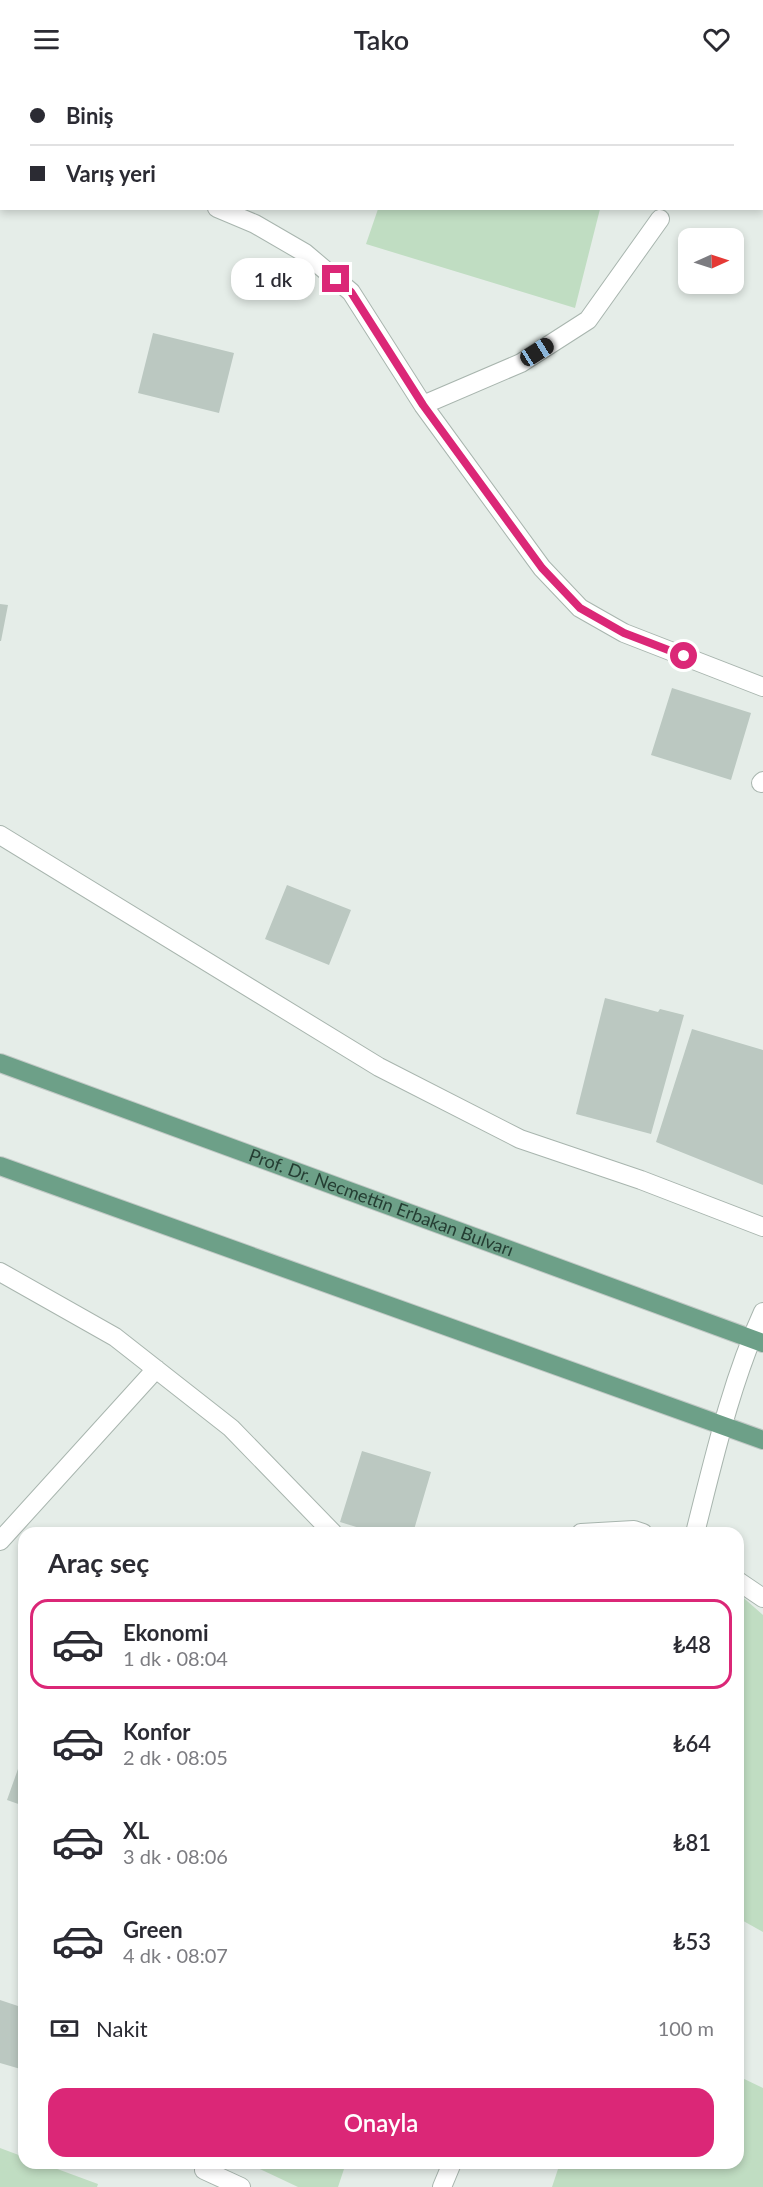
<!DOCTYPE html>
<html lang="tr">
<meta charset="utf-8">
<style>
:root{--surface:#fff;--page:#f7f7f7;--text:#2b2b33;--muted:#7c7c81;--line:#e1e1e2;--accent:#db2777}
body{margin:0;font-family:Lato,sans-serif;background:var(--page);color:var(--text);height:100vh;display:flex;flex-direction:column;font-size:22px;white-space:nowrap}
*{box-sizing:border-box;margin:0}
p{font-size:20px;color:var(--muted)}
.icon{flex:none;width:33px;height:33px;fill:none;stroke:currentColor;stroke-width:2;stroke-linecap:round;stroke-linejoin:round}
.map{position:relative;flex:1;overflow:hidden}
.side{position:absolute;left:18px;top:1449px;width:726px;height:642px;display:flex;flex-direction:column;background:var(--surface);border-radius:18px;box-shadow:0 3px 9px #0003}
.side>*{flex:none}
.guide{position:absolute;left:0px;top:0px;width:764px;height:132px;box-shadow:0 3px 9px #0003;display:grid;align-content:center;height:132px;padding:0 30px;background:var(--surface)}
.needle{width:39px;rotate:87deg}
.fabs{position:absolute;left:678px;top:150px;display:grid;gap:12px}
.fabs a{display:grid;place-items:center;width:66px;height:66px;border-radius:12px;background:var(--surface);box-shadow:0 3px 9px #0003;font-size:30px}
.end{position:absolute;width:27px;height:27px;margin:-14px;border:8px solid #db2777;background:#fff;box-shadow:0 0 0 3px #fff}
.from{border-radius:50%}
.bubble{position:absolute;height:42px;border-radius:18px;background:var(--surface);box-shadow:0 3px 9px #0003;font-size:20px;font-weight:600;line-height:42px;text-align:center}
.car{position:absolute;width:18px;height:36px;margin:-18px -9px;border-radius:8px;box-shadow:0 0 4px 2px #0007;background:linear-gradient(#222 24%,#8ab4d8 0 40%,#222 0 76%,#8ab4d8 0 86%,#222 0)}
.guide b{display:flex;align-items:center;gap:21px;height:57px;font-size:22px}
.guide b+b{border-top:2px solid var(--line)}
.guide i{width:15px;height:15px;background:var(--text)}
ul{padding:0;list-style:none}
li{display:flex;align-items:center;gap:18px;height:90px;margin:0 12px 9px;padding:0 18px;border:3px solid transparent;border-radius:18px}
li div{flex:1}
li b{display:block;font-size:22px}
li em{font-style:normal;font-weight:600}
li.current{border-color:var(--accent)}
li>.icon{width:54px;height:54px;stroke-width:1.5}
h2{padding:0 30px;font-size:27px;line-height:72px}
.pay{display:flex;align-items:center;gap:15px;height:66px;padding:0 30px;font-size:22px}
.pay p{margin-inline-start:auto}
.cta{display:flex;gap:12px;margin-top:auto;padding:12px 30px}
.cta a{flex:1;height:69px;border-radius:18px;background:var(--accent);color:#fff;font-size:24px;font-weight:600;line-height:69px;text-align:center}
header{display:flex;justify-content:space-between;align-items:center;height:78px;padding:0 30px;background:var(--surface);font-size:27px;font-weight:600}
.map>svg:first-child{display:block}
</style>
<header><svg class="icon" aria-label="menu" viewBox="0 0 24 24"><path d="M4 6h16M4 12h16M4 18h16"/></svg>Tako<svg class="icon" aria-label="heart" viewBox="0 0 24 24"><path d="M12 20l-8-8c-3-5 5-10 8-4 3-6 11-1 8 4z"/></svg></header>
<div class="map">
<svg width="763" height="2109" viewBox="0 0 763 2109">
<rect width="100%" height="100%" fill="#e5ede8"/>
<path fill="#c0ddc2" d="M378 131V130L600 131 575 230 366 166Z
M738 1515 763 1537V1854L738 1840Z
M738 1998 763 2010V2109H552L560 2085H738Z
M0 2070 24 2079V2085H41L98 2106 97 2109H0Z
M247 2085H346L338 2109H298Z"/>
<path fill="#bbc8c1" d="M153 255 234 275 219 335 138 315Z
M0 526 8 527 1 563H0Z
M672 610 751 635 731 702 651 677Z
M287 807 351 832 329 887 265 861Z
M605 920 658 934 660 931 684 937 651 1056 576 1036Z
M692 951 763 972V1107L656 1064Z
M362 1373 431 1394 413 1455H376L340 1444Z
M24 1674V1728L7 1722Z
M0 1922 24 1930V1992L0 1985Z"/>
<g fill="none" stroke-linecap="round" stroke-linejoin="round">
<g stroke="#a8b5ae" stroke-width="20">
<path id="service" d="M0 32 2 33
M217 130 255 146 305 175 351 214 423 327 542 490 580 530 624 555 763 609
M423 327 521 285 588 242 660 141
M761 705 763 703
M0 757 379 989 520 1061 641 1102 763 1149
M0 1194 115 1259 231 1350 333 1455
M581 1455 634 1452 643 1455
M0 1463 156 1291
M738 1503 763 1520
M204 2092 241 2109"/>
</g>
<g stroke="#a8b5ae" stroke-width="20">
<path id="tertiary" d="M695 1455C714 1380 731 1304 763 1234
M442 2109 452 2085"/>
</g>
<g stroke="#c2c9c6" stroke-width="20">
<g id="primary">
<path id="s1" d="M0 985 763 1265"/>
<path d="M0 1088 763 1362"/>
</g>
</g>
<use href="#service" stroke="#fff" stroke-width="18"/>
<use href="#tertiary" stroke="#fff" stroke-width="18"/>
<use href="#primary" stroke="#6da088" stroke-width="18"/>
</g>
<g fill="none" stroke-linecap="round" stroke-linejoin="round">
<path stroke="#db2777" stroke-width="8" d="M336 201 351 214 423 327 542 490 580 530 624 555 684 578"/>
</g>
<g text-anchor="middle" stroke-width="5" stroke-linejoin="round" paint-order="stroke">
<g font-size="18" fill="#253e33" stroke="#f6faf7">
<text dy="6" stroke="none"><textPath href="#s1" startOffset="406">Prof. Dr. Necmettin Erbakan Bulvarı</textPath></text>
</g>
</g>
</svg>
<div class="fabs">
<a><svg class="needle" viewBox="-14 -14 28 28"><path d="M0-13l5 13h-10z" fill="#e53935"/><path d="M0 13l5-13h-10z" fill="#7c7c81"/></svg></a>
</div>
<i class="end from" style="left:684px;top:578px"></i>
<i class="end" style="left:336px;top:201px"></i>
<div class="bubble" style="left:231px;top:180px;width:84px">1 dk</div>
<i class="car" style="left:537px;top:274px;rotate:58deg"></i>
<div class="guide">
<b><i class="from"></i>Biniş</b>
<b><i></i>Varış yeri</b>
</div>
<section class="side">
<h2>Araç seç</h2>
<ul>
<li class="current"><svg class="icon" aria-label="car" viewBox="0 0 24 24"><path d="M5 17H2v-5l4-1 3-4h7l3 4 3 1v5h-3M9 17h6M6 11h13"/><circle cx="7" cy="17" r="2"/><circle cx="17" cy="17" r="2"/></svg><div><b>Ekonomi</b><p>1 dk · 08:04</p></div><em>₺48</em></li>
<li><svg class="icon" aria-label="car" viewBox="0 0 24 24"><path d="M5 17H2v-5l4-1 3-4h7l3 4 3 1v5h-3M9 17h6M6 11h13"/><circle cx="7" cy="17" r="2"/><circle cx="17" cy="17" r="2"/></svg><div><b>Konfor</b><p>2 dk · 08:05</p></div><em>₺64</em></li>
<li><svg class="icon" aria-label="car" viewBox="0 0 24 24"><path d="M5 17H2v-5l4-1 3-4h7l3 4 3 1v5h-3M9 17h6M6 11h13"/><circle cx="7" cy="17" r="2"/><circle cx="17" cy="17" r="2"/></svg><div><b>XL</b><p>3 dk · 08:06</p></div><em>₺81</em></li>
<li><svg class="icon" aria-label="car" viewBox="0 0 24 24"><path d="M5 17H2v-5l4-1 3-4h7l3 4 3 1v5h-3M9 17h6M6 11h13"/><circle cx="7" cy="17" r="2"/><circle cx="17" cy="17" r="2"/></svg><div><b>Green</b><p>4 dk · 08:07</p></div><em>₺53</em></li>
</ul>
<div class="pay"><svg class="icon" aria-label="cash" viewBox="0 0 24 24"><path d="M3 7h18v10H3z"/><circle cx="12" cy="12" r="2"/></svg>Nakit<p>100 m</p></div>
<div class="cta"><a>Onayla</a></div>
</section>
</div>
